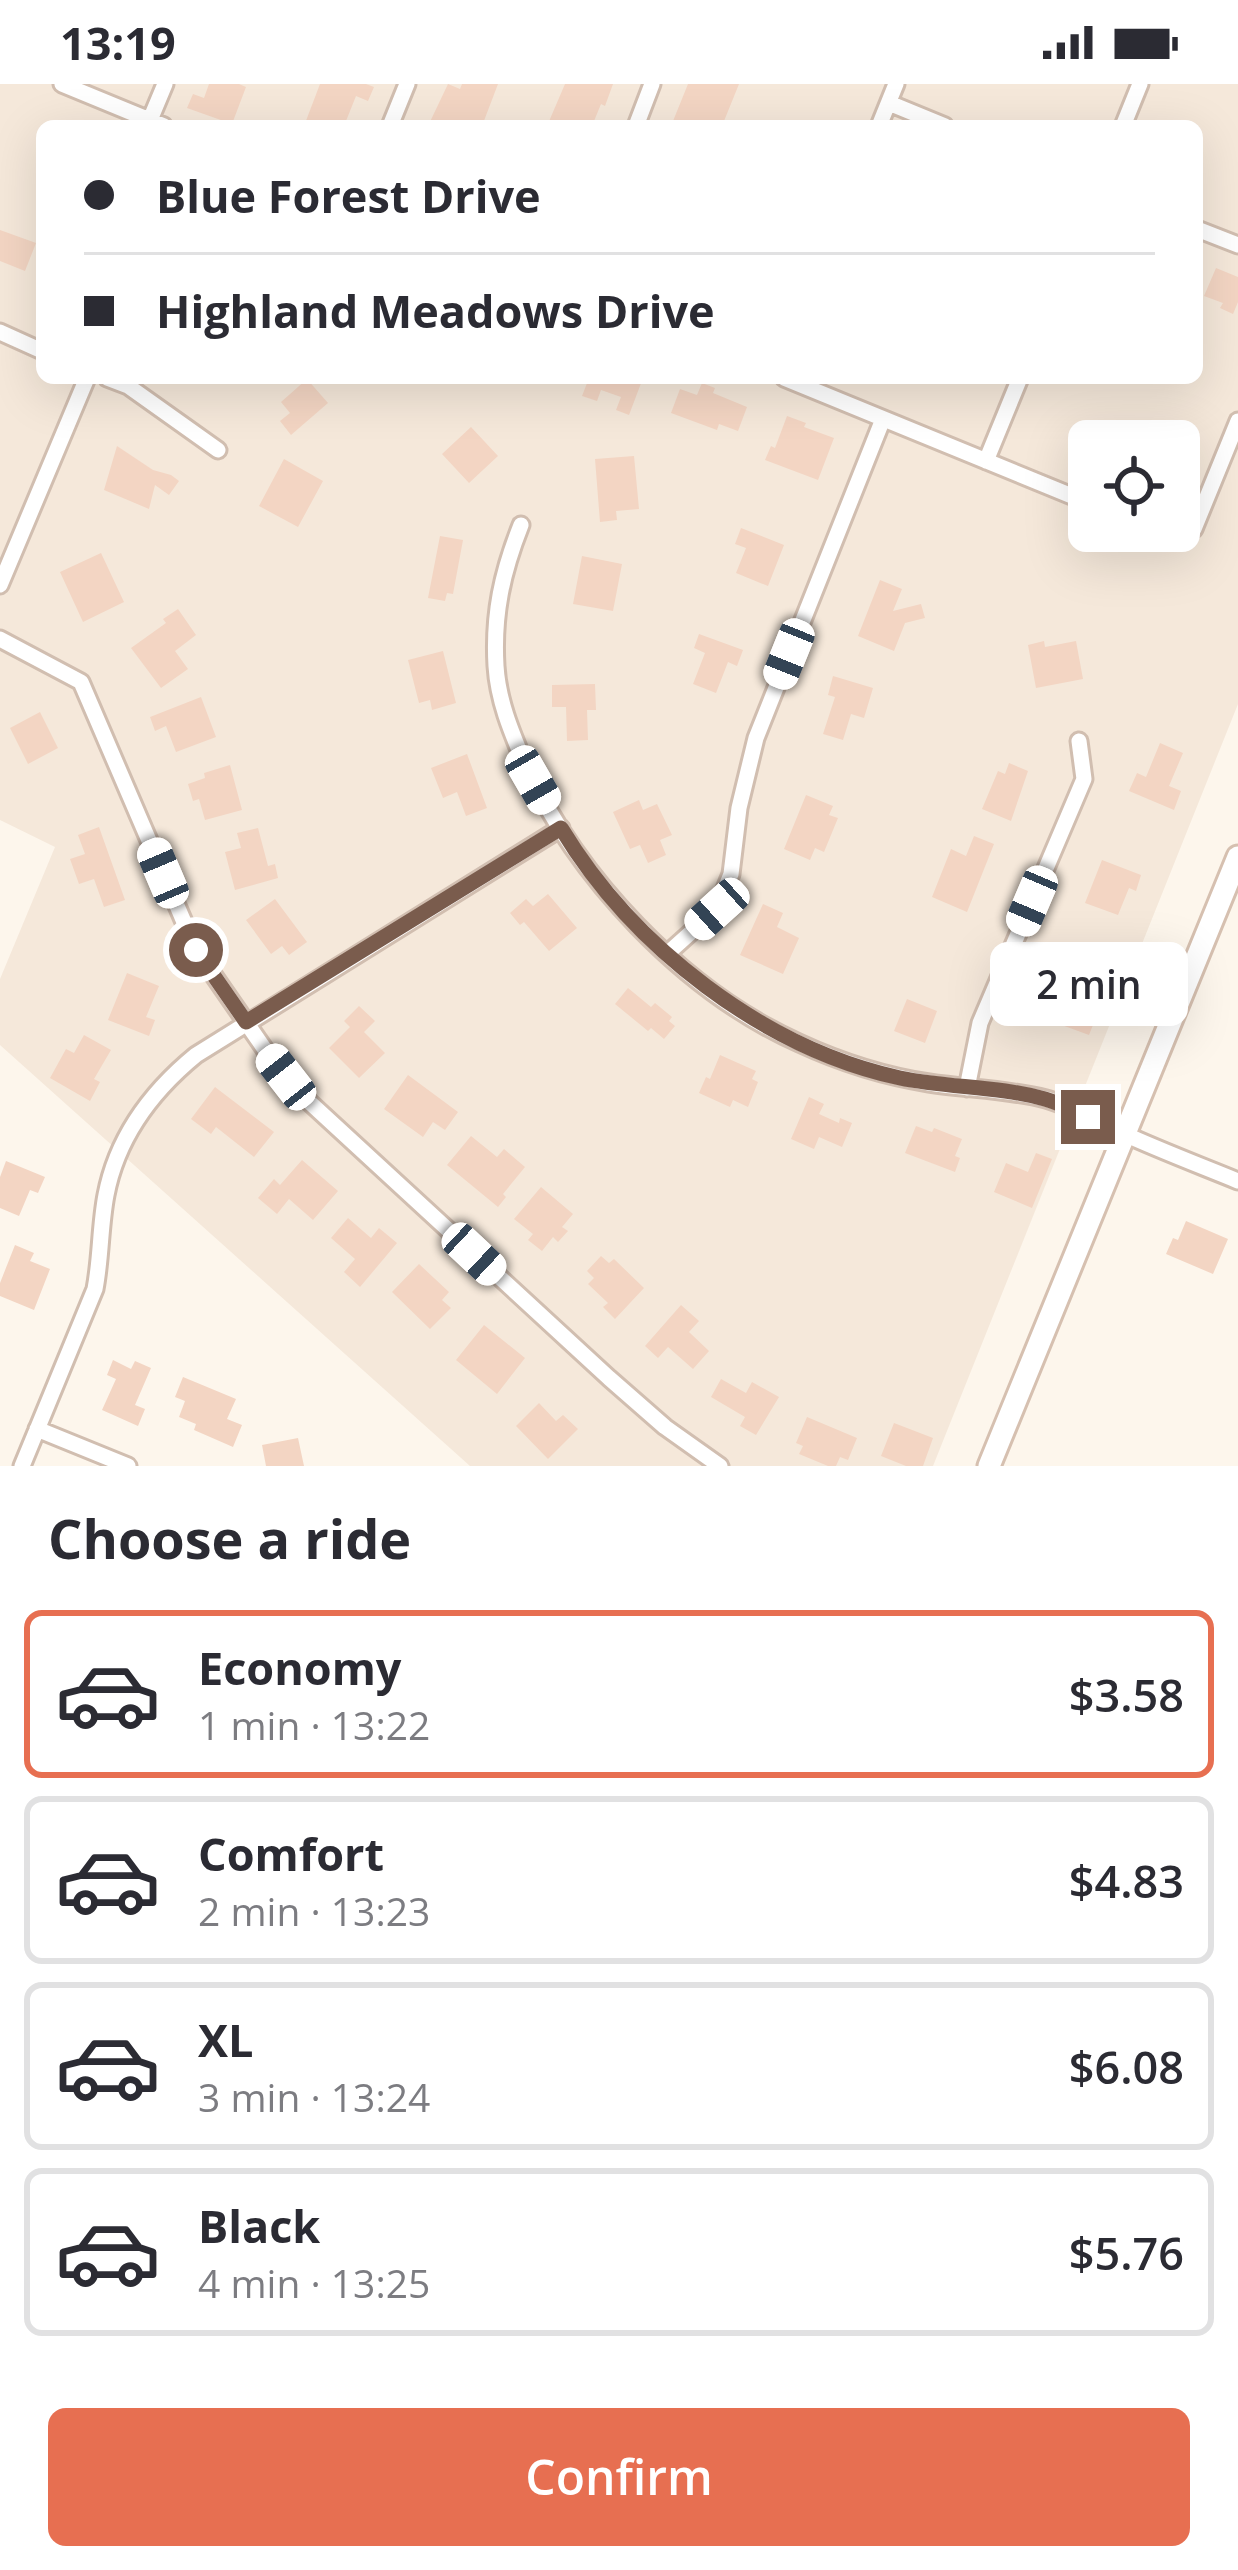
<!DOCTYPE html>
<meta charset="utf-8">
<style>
:root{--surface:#fff;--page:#f7f7f7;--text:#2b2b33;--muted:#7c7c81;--line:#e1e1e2;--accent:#e76f51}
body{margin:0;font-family:"Open Sans",sans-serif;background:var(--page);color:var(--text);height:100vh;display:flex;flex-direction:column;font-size:45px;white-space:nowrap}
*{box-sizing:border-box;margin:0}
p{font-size:39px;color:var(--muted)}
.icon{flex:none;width:66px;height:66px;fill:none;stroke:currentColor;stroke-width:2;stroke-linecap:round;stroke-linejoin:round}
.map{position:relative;height:1382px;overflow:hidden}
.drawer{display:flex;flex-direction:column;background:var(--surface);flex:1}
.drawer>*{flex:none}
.top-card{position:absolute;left:36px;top:36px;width:1167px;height:264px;border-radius:18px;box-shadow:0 12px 48px #0002;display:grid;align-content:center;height:264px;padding:0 48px;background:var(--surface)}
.buttons{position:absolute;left:1068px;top:336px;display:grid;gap:24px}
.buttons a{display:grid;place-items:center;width:132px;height:132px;border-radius:18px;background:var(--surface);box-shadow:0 12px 48px #0002;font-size:60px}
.end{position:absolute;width:54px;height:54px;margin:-27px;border:15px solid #7a5c4d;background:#fff;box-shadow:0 0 0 6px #fff}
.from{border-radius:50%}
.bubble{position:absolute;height:84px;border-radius:18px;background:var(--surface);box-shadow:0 12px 48px #0002;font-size:39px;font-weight:600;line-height:84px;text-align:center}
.car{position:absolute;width:36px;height:72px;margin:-36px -18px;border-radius:15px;box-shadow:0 0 9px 3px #0007;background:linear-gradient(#fff 24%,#345 0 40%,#fff 0 76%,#345 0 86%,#fff 0)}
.top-card b{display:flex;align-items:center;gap:42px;height:114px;font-size:45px}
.top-card b+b{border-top:3px solid var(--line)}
.top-card i{width:30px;height:30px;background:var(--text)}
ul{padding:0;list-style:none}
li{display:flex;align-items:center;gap:36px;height:168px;margin:0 24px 18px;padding:0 24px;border:6px solid var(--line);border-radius:18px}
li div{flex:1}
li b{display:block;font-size:45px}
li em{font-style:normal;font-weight:600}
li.current{border-color:var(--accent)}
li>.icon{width:108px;height:108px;stroke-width:1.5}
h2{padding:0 48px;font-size:54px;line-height:144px}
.button{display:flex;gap:24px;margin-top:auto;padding:24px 48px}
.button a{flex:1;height:138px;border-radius:18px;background:var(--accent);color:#fff;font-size:48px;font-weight:600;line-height:138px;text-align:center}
.status{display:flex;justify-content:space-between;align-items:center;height:84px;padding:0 60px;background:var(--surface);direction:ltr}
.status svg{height:33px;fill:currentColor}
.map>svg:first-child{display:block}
</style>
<div class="status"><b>13:19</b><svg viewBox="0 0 49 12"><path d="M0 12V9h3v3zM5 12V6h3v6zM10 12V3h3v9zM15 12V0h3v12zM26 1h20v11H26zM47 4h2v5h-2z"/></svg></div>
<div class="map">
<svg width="1238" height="1382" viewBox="0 0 1238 1382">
<rect width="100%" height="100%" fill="#fdf6ec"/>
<path fill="#f5e8da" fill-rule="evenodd" d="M0 0H1238V620L933 1382H470L0 961V895L55 763 0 736ZM42 42H1197V294H42ZM1089 357H1179V447H1089Z"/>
<path fill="#f3d5c3" d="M209 0H239L246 3 232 40 187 24 193 10 204 14Z
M320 0H366L374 3 368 17 356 12 344 42H304Z
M448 0 460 5 462 0H498L482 42H428Z
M565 0H613L605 22 601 20 592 42H547Z
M688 0H739L722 42H671Z
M0 146 36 159 25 187 0 177Z
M1216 184 1238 193V218L1233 230 1220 224 1223 219 1204 212Z
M589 294H643L629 331 616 326 621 313 601 306 597 317 582 312Z
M307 295 328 319 291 351 280 337 290 329 281 318Z
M702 299 715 304 713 309 747 323 738 347 719 340 717 346 671 329 680 305 697 311Z
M787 332 806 339 804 343 834 354 818 396 765 376 771 362 775 364Z
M471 343 498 372 469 399 442 370Z
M117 362 153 386 171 391 179 397 169 411 155 401 149 425 104 406Z
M634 372 639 425 616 427 617 436 600 438 595 375Z
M284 375 323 397 298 443 259 422Z
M741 444 784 461 768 502 736 489 746 464 735 460Z
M440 452 463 456 453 510 447 509 445 517 428 514Z
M101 469 124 518 83 538 60 488Z
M582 472 622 480 613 527 573 520Z
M880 496 902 505 893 527 921 520 925 534 905 539 894 567 858 552Z
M178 525 196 551 175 567 188 585 161 604 131 564 166 539 163 535Z
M699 550 743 566 737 582 728 578 716 609 693 600 705 569 694 564Z
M1044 557 1045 563 1076 557 1083 595 1036 604 1028 561Z
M443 567 456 619 432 626 430 616 419 619 408 576Z
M833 592 873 604 864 634 851 630 843 656 823 650 835 613 828 611Z
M595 600 596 626H587L588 656 567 657 566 623H552V601Z
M201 613 216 653 176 668 166 642 155 647 150 633Z
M40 628 58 664 28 680 10 644Z
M1160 659 1183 669 1169 702 1181 707 1174 726 1129 707 1137 689 1146 693Z
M467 670 487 724 466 732 457 708 443 714 431 684Z
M1009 679 1028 687 1011 737 982 725 998 687 1005 690Z
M230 681 242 726 205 736 199 715 193 717 188 700 205 694 204 689Z
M806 711 833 722 829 731 838 734 824 768 815 764 810 776 784 765Z
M639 716 643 726 657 720 672 751 660 756 666 771 648 779 640 761 630 765 613 728Z
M99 743 125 816 104 823 94 795 79 800 70 775 85 770 78 751Z
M258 744 268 782 275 780 278 794 235 806 225 768 241 764 237 749Z
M974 752 994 760 967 828 932 813 951 765 966 772Z
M1102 776 1141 791 1136 807 1129 804 1118 831 1085 819Z
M548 810 577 844 549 867 524 838 520 841 510 829 526 815 533 822Z
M275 815 307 858 289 871 282 862 271 870 246 836Z
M763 820 783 829 777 843 799 854 783 890 740 871Z
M127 889 159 902 146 933 155 936 149 952 108 936Z
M1053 891 1105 911 1089 951 1048 936 1058 909 1048 905Z
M628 904 651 923 655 919 672 933 669 937 675 942 664 955 651 944 648 947 615 920Z
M907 915 937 927 925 959 894 947Z
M359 922 375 937 364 948 385 969 359 994 329 964 350 943 344 937Z
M84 951 111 966 94 995 100 998 90 1017 50 994 66 965 74 969Z
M720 971 756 987 752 995 758 998 748 1023 733 1016 730 1023 699 1009 706 993 710 995Z
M408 991 458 1028 445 1046 433 1038 423 1053 384 1025Z
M215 1003 274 1048 254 1073 216 1043 211 1050 191 1035Z
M809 1013 824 1020 819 1030 839 1039 840 1034 852 1039 842 1063 819 1053 814 1065 791 1055Z
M916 1042 932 1048 934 1044 962 1055 955 1072 960 1074 955 1088 905 1069Z
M471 1052 497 1073 504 1065 525 1083 503 1110 506 1113 498 1123 447 1081Z
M1036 1069 1052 1075 1032 1124 994 1108 1006 1079 1028 1088Z
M302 1076 338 1107 313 1136 289 1115 277 1130 258 1114 274 1095 280 1101Z
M6 1077 45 1093 38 1109 30 1106 19 1132 0 1124V1093Z
M541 1103 573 1130 562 1143 568 1147 558 1158 553 1153 542 1167 528 1156 533 1150 514 1135Z
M348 1134 371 1154 379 1144 397 1159 360 1203 344 1188 355 1175 331 1154Z
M1186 1137 1228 1155 1213 1190 1166 1170 1173 1154 1178 1156Z
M15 1161 34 1169 30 1177 50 1185 34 1226 0 1212V1199Z
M601 1172 609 1179 614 1175 644 1204 615 1235 603 1223 608 1219 588 1200 594 1194 587 1187Z
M419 1180 449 1208 442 1216 451 1224 430 1245 392 1208Z
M681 1221 699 1237 689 1248 709 1267 693 1285 668 1263 658 1274 645 1262Z
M484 1241 525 1274 497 1310 456 1276Z
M113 1276 131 1285 135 1277 151 1284 135 1321 145 1325 138 1342 102 1326 116 1295 107 1291Z
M183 1293 236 1315 227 1335 242 1341 233 1363 194 1346 196 1340 179 1333 185 1317 175 1313Z
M721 1295 746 1309 752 1298 779 1313 756 1351 740 1342 745 1333 711 1313Z
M539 1319 556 1337 563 1331 578 1345 548 1375 516 1342Z
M807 1333 857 1354 848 1376 840 1373 836 1382H828L799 1370 803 1362 796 1359Z
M894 1339 933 1354 923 1382H906L881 1372Z
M298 1354 304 1382H266L262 1361Z"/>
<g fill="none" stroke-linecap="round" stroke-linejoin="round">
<g stroke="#d1beb0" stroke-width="21">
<path id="street" d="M62 0 164 42
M889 19 945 42
M150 36 165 0
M390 42 407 0
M636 42 652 0
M879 42 896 0
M1123 42 1140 0
M1197 145 1238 161
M0 248 42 267
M107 294 128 302 218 366
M784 294 1089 419
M986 377 1020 294
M521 441C502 489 493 530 496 582 498 616 511 647 524 678 576 793 683 907 799 959 840 978 884 992 929 999 968 1005 1007 1005 1046 1015 1071 1022 1096 1038 1120 1048 1159 1066 1199 1081 1238 1097
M1157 447C1172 453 1181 458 1194 445L1238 337
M0 501 87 294
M0 555 81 598 196 866 268 970 306 1015 609 1294 665 1343 720 1382
M668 869 717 825 731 790 739 724 756 654 883 335
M967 1004 980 939 1084 695 1079 657
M37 1345 128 1382
M22 1382 95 1205C101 1174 100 1142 106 1111 117 1054 152 1007 196 971L561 744"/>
</g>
<g stroke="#d6c0b0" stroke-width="27">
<path id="secondary" d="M989 1382 1238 773"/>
</g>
<use href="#street" stroke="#fff" stroke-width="15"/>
<use href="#secondary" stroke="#fff" stroke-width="21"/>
</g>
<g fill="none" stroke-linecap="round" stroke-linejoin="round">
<path stroke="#7a5c4d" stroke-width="15" d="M196 866 246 938 561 744C633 863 763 964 900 994 948 1004 998 1002 1045 1015 1060 1019 1074 1027 1088 1033"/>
</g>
</svg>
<div class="buttons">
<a><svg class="icon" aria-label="locate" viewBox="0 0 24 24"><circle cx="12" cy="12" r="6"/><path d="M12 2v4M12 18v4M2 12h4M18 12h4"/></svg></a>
</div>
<i class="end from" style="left:196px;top:866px"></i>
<i class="end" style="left:1088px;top:1033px"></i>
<div class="bubble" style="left:990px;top:858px;width:198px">2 min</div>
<i class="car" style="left:789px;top:570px;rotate:202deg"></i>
<i class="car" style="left:533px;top:696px;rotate:150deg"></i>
<i class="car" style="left:163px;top:789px;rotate:337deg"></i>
<i class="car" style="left:1032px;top:817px;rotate:203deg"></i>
<i class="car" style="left:717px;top:825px;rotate:228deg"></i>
<i class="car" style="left:286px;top:993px;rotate:322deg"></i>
<i class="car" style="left:474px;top:1170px;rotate:133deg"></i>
<div class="top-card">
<b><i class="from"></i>Blue Forest Drive</b>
<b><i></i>Highland Meadows Drive</b>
</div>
</div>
<section class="drawer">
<h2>Choose a ride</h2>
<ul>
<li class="current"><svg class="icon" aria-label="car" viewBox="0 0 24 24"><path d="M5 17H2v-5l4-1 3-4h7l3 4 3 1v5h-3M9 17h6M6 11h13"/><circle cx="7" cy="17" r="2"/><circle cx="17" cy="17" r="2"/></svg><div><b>Economy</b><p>1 min · 13:22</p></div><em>$3.58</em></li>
<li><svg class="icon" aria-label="car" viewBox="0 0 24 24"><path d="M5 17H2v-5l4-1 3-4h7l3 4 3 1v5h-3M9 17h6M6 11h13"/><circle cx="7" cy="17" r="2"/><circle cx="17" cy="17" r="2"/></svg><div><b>Comfort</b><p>2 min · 13:23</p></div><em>$4.83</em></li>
<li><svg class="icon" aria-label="car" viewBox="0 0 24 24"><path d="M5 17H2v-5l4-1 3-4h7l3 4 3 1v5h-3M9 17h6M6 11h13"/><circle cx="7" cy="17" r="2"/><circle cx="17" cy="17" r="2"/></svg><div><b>XL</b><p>3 min · 13:24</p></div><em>$6.08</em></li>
<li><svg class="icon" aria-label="car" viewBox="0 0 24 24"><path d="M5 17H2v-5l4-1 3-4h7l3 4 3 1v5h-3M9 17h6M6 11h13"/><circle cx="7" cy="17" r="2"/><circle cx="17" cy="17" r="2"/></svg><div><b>Black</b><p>4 min · 13:25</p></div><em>$5.76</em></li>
</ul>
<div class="button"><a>Confirm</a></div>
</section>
